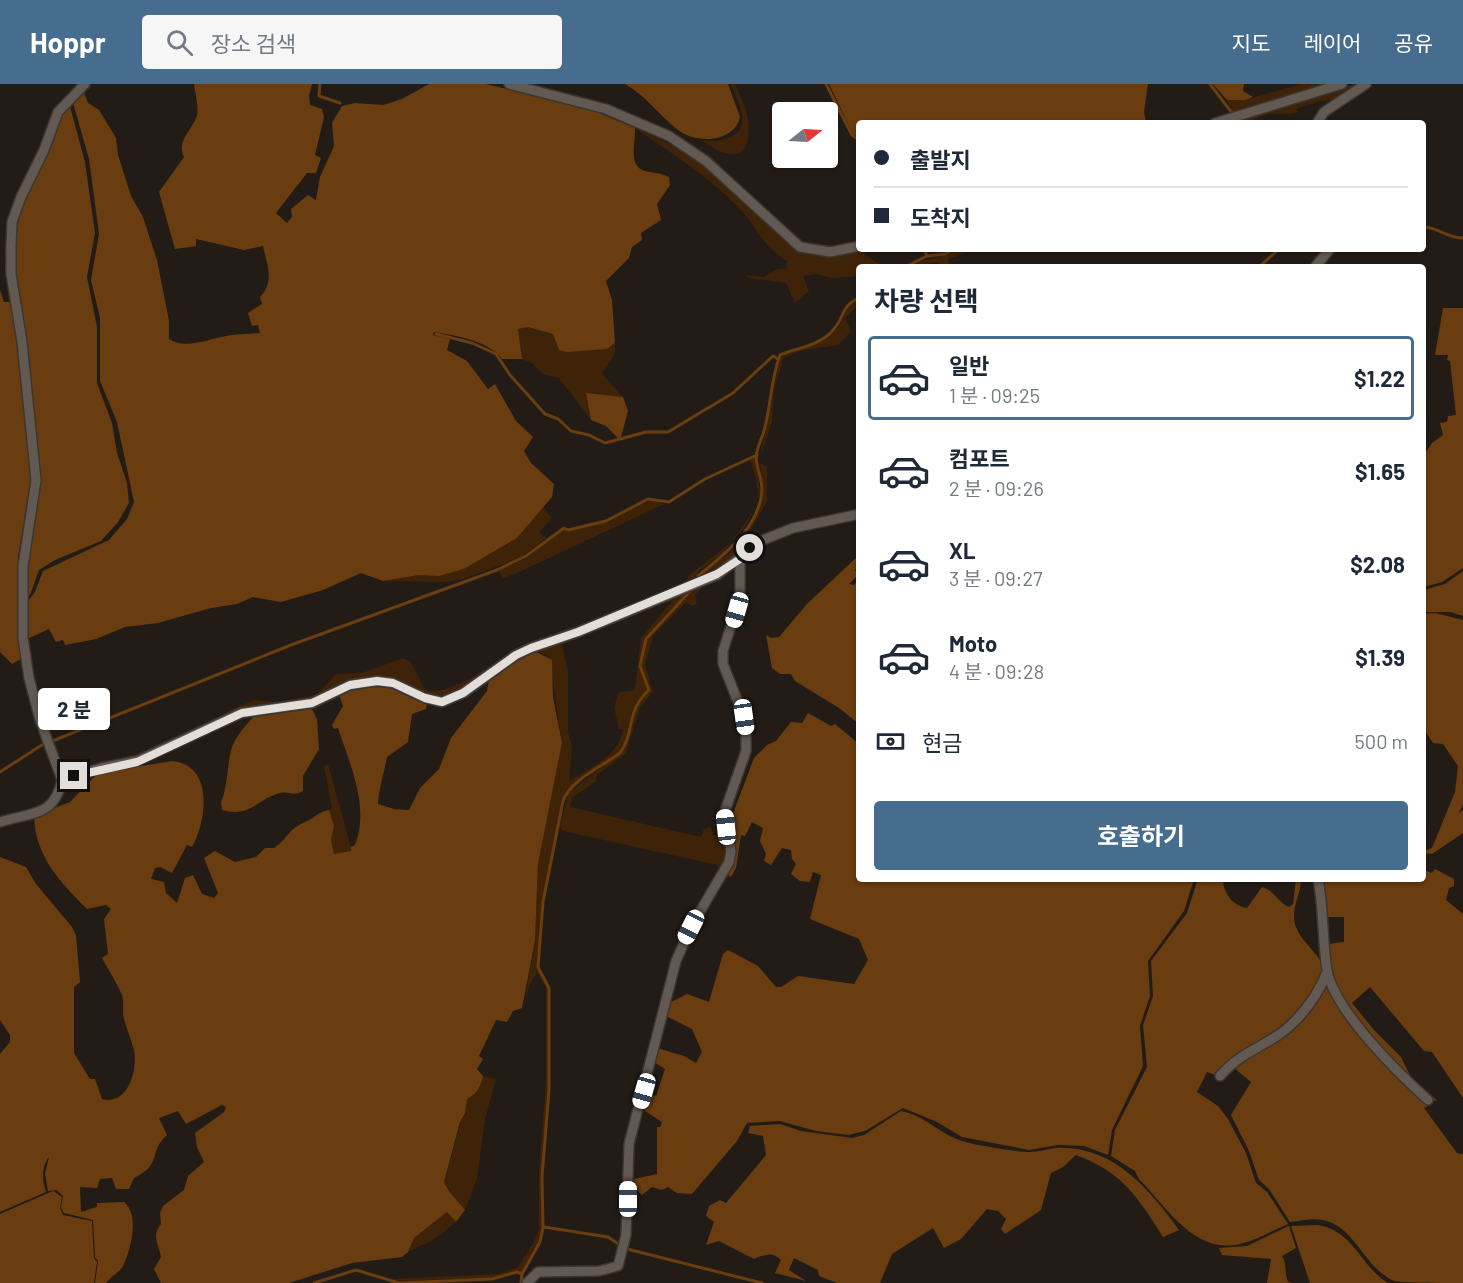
<!DOCTYPE html>
<html lang="ko">
<meta charset="utf-8">
<style>
:root{--surface:#fff;--page:#f6f6f7;--text:#1f2937;--muted:#747a83;--line:#e0e1e3;--accent:#466d8d}
body{margin:0;font-family:Barlow,"Noto Sans KR",sans-serif;background:var(--page);color:var(--text);height:100vh;display:flex;flex-direction:column;font-size:22px;white-space:nowrap}
*{box-sizing:border-box;margin:0}
p{font-size:20px;color:var(--muted)}
.icon{flex:none;width:33px;height:33px;fill:none;stroke:currentColor;stroke-width:2;stroke-linecap:round;stroke-linejoin:round}
.map{position:relative;flex:1;overflow:hidden}
.sheet{position:absolute;left:856px;top:180px;width:570px;height:618px;display:flex;flex-direction:column;background:var(--surface);border-radius:6px;box-shadow:0 2px 4px #0004}
.sheet>*{flex:none}
.top-card{position:absolute;left:856px;top:36px;width:570px;height:132px;border-radius:6px;box-shadow:0 2px 4px #0004;display:grid;align-content:center;height:132px;padding:0 18px;background:var(--surface)}
.needle{width:39px;rotate:72deg}
.tools{position:absolute;left:772px;top:18px;display:grid;gap:12px}
.tools a{display:grid;place-items:center;width:66px;height:66px;border-radius:6px;background:var(--surface);box-shadow:0 2px 4px #0004;font-size:30px}
.end{position:absolute;width:27px;height:27px;margin:-14px;border:8px solid #e3deda;background:#111;box-shadow:0 0 0 3px #111}
.from{border-radius:50%}
.bubble{position:absolute;height:42px;border-radius:6px;background:var(--surface);box-shadow:0 2px 4px #0004;font-size:20px;font-weight:700;line-height:42px;text-align:center}
.car{position:absolute;width:18px;height:36px;margin:-18px -9px;border-radius:8px;box-shadow:0 0 4px 2px #0007;background:linear-gradient(#fff 24%,#345 0 40%,#fff 0 76%,#345 0 86%,#fff 0)}
.top-card b{display:flex;align-items:center;gap:21px;height:57px;font-size:22px}
.top-card b+b{border-top:2px solid var(--line)}
.top-card i{width:15px;height:15px;background:var(--text)}
ul{padding:0;list-style:none}
li{display:flex;align-items:center;gap:18px;height:84px;margin:0 12px 9px;padding:0 6px;border:3px solid transparent;border-radius:6px}
li div{flex:1}
li b{display:block;font-size:22px}
li em{font-style:normal;font-weight:700}
li.active{border-color:var(--accent)}
li>.icon{width:54px;height:54px;stroke-width:1.5}
h2{padding:0 18px;font-size:27px;line-height:72px}
.pay{display:flex;align-items:center;gap:15px;height:66px;padding:0 18px;font-size:22px}
.pay p{margin-inline-start:auto}
.action{display:flex;gap:12px;margin-top:auto;padding:12px 18px}
.action a{flex:1;height:69px;border-radius:6px;background:var(--accent);color:#fff;font-size:24px;font-weight:700;line-height:69px;text-align:center}
header{display:flex;align-items:center;gap:36px;box-sizing:border-box;height:84px;padding:0 30px;background:var(--accent);color:#fff}
header strong{font-size:28px}
nav{display:flex;gap:33px;margin-inline-start:auto;font-size:21px}
.search{width:420px;height:54px;background:var(--page);display:flex;align-items:center;gap:15px;box-sizing:border-box;padding:0 21px;border-radius:6px;color:var(--muted);font-size:22px}
.map>svg:first-child{display:block}
</style>
<header>
<strong>Hoppr</strong>
<div class="search"><svg class="icon" aria-label="search" viewBox="0 0 24 24"><circle cx="10" cy="10" r="6"/><path d="M15 15l6 6"/></svg>장소 검색</div>
<nav><a>지도</a><a>레이어</a><a>공유</a></nav>
</header>
<div class="map">
<svg width="1463" height="1199" viewBox="0 0 1463 1199">
<rect width="100%" height="100%" fill="#231c16"/>
<path fill="#3e2308" d="M731 0H735C739 10 745 21 747 31 750 44 751 74 730 70 719 69 709 61 700 56 717 59 745 56 742 32 741 21 735 10 731 0Z
M1300 0H1329L1233 29 1227 16H1246Z
M1354 0H1361L1336 15 1317 18 1296 25 1298 28C1288 31 1278 29 1269 30 1259 32 1251 39 1241 39L1238 35Z
M635 44C659 55 683 66 704 81 764 126 777 182 864 165L865 171 884 183H860L859 192 832 194 816 190 803 192 809 207 795 219 786 199 749 194 745 191 764 193 778 185H786L787 177C761 161 758 143 738 123 708 92 671 69 635 44Z
M956 165H967V168L948 175 950 183H942L938 178 907 183C923 174 943 175 956 165Z
M859 215V220L845 234 851 247 839 261 803 266 783 274 774 306 772 337 760 374 780 274 830 252C846 240 839 227 859 215Z
M528 243 553 250 559 266 607 265 615 259V270L602 290 623 313 586 310 591 336 559 294 542 290 532 279 522 275 518 245Z
M755 374 760 407 755 425 724 468 699 487 694 494 687 496 689 491C715 471 756 446 758 409 758 399 753 386 750 376Z
M760 379 767 383V417L747 453 744 464 735 474 699 495C703 486 715 480 723 474 754 450 766 417 760 379Z
M652 417 664 420 515 490 503 494 499 487 529 473 561 446 608 438 639 420Z
M543 423 552 434 539 448 546 454 520 474 463 495 446 498 383 497 419 491 439 492 464 485 517 454Z
M738 480 739 486C724 485 702 500 695 512L697 520 692 522 686 518 653 552 645 581 653 608 640 623 626 669 597 691 596 697 572 714 570 723 701 753 704 745 711 743 713 751 722 753 729 766 721 787 717 781 563 747 560 742 568 709 625 665 635 626 650 604 641 582 647 556 656 544 698 501Z
M694 501 645 555 639 583 648 605 632 627 624 662 618 669 573 701 565 710 546 794 537 884 548 903 549 1006 541 1093 542 1144 539 1158 522 1189 517 1187 492 1194 400 1197 391 1195 498 1190 517 1184 534 1158 539 1144V1088L546 997V903L537 889 530 900 525 915 535 856 538 780 562 659 549 572 533 566 561 557 568 588V648L572 663 569 697C590 684 620 671 623 645H619L614 623 619 608 635 606 641 554 679 509Z
M525 561C501 575 460 612 435 614L393 595 310 617 251 623 201 644 232 625 255 616 277 618 317 611 336 590 362 589 403 574 411 578 425 606C454 613 498 574 525 561Z
M328 680 352 767 334 770 331 756 334 742 329 726 332 725 324 682Z
M483 992 496 995 485 1035 477 1095 465 1126C458 1117 448 1108 444 1099L467 1015C476 1010 481 1002 483 992Z
M447 1128 456 1138 433 1156 408 1168 414 1154Z"/>
<path fill="#693d0f" d="M194 0H312L309 12 310 21 322 25 324 33 315 71 321 74 316 89H307L276 129 287 139 292 133 291 125 308 111 316 116 320 93 334 62 332 39 342 22 355 19 383 21 402 15 429 0H486L584 23 635 44C636 57 627 82 645 87 654 89 661 89 669 93L670 101 657 120 661 136 641 149 642 156 632 163 629 174 606 197 612 216 615 259 607 265 567 268 559 266 553 250 528 243 518 245 522 275H502C487 256 457 252 434 248L433 251 450 255 447 266 467 277 488 305 495 300 516 337 533 353 524 367 531 379 554 400 552 413 517 454 464 485 439 492 419 491 383 497 361 489 323 506 281 518 253 513 237 520 211 524 158 539 125 543 96 555 65 561 63 556 56 558 49 545 27 555 24 522 35 508 43 487 109 456 127 435 134 418 117 338 100 297V234L91 196 99 150 89 75 72 15 83 6 88 19 99 26 116 54 118 71 131 112 143 133 157 176 169 237V255C186 266 208 255 226 252 237 250 249 250 260 249L258 241 252 242 248 229 262 220 260 213C275 198 267 181 263 162L244 166 196 155V162L175 165 159 108 184 73C176 58 191 47 196 34 200 24 195 10 194 0Z
M625 0H728L740 33C734 59 696 60 678 46 659 31 646 12 625 0Z
M829 0H1148L1144 28 1146 39H860L859 54 853 50Z
M1213 0H1244L1243 7 1253 13 1246 16H1227Z
M69 19 85 78 95 149 87 193 97 243V299L112 339 117 369 127 399 129 419 118 438 101 457 55 476 39 486 30 511 26 513C24 473 36 436 39 396L13 160 15 138 60 29Z
M0 206 4 218H13L31 395 18 473 21 575 12 580 0 568Z
M1443 224H1463V484L1442 498 1424 503V371L1432 359 1443 351 1440 339 1447 338 1448 332 1456 331 1450 277 1447 276 1448 271H1435Z
M586 309 623 313 628 327 621 353 618 354 606 342 591 336Z
M859 471V480L855 486 859 490 849 500 854 501 859 495V640L839 624 795 597 791 590H780L772 584 766 551 771 554 779 553 807 520Z
M1463 487V532L1450 528H1424V506L1445 500Z
M1435 529 1463 536V720L1459 729 1463 726V749L1432 770 1424 769V767L1432 764 1455 708 1458 682 1443 660 1433 659 1424 645V530Z
M533 566 552 576 553 613 562 659 538 780 535 856 522 924 513 927 507 938 496 936 479 972 483 975 477 985 483 992C481 1002 477 1010 467 1015L465 1029 460 1038 444 1098C448 1108 458 1117 465 1126L456 1138 447 1128 414 1154 408 1168 402 1173 352 1179 289 1199H161L154 1185 161 1173C159 1161 151 1151 161 1140L160 1129 163 1122 184 1106 188 1092 204 1078 197 1063 195 1049 224 1028 226 1023 222 1021 186 1040 178 1027 159 1034 167 1051C147 1069 164 1079 134 1094L129 1105H116L112 1094 100 1095 97 1104 80 1103 81 1128 97 1123V1119L124 1118C140 1131 131 1165 123 1182 119 1189 111 1192 106 1199H95L98 1177 95 1173 93 1136 64 1129 61 1124 63 1112 57 1106 48 1107 45 1090 49 1073C41 1083 42 1096 46 1108L0 1128V970L10 958V951L0 936V773L26 783 36 800 72 843 76 851 80 898 74 903V969L90 995H95L102 1015C128 1022 138 986 134 966 131 954 125 942 123 930 123 923 124 918 122 911 117 899 108 885 102 874L108 870 104 835 111 825 106 821 87 825C60 798 35 772 34 732L70 718 102 685 111 687 172 677C214 681 207 736 192 763L187 761 172 789 160 783 155 784 151 795 164 798 166 809 177 819 185 794 193 791 202 810 214 814 218 809 204 774 215 767 235 778 256 773 265 764H274C290 753 286 746 307 737 316 733 318 728 329 726L334 742 331 756 334 770 351 767V763L355 761C370 723 350 681 338 644L334 645 332 641 343 622 338 608C374 592 394 602 427 617L426 625 412 630 408 658 387 673C384 689 379 704 378 720L394 725 409 726 420 704 439 685 451 654 487 607 490 591Z
M310 621 317 635 319 665 303 692V707C294 713 289 707 280 709 256 715 252 734 222 726L221 718C226 710 228 682 230 671 233 652 248 640 259 626Z
M808 629 831 642 835 640 859 660 860 795H1194L1184 827 1148 877 1150 912 1140 942 1143 982 1112 1046 1108 1071 1084 1062 1058 1061 1029 1066 962 1053 937 1038 903 1024 865 1047 848 1051 816 1047 780 1037 747 1039 737 1057 692 1110 677 1109 668 1103 662 1106 652 1103 642 1111 630 1100V1096L657 1090V1043H660L662 1038 642 1025 645 1009 656 1012 665 985 654 978 657 964 684 972 696 979 702 968 692 945 666 932 669 919 687 910 709 918 723 870 728 866 758 882 776 903H781L798 892 854 900 868 876 859 855 810 835 821 791 813 788 810 798 800 797 791 790 796 780 792 775 791 766 782 764 771 781 764 777 766 770 760 757 763 744 752 738 745 752 741 751 736 784 731 793 727 790 729 740 754 674 767 661 776 657 791 638 802 639Z
M1435 785 1454 795V802L1449 804 1446 816 1463 830V1014L1432 968 1424 967 1370 903 1352 919 1373 945 1401 973 1412 995 1438 1017 1429 1015 1351 931 1329 888 1328 860 1344 858V833H1327L1321 795H1424V786L1432 789Z
M1198 795H1223C1223 809 1233 822 1247 824L1262 803C1274 806 1278 818 1289 823L1293 820 1296 795H1301C1301 808 1294 819 1294 831 1293 853 1318 867 1323 882 1332 915 1244 969 1222 984L1215 991 1207 988 1197 1008 1218 1022 1228 1035 1246 1069 1256 1099 1267 1108 1288 1140C1272 1147 1256 1156 1240 1160 1194 1171 1166 1122 1139 1095L1135 1087 1111 1072 1115 1046 1147 983 1143 941 1153 912 1151 877 1187 829Z
M1328 898 1405 1000 1430 1021 1424 1024 1457 1069 1463 1070V1199C1446 1199 1408 1199 1394 1197 1363 1183 1355 1142 1323 1136 1313 1134 1300 1137 1290 1138L1269 1105 1259 1096 1249 1067 1231 1031 1251 998 1233 983C1272 958 1308 941 1328 898Z
M901 1027C924 1031 940 1050 962 1057 975 1061 1016 1068 1029 1068 1038 1068 1047 1065 1056 1064 1113 1061 1149 1105 1179 1146L1163 1153C1138 1113 1122 1088 1076 1071L1063 1083 1051 1089 1041 1126 1005 1150 1001 1145 1006 1135 998 1127 987 1125 961 1155 944 1164 933 1144 892 1170 880 1199H837L819 1192 818 1186 794 1174 789 1186 806 1197 775 1189 781 1176C772 1167 764 1171 754 1175L719 1157 706 1161 714 1138 706 1132 709 1122 720 1116 726 1119 766 1071 763 1052 748 1049 750 1042 780 1040 801 1047 852 1054 864 1051Z
M53 1107 62 1113 60 1124 63 1131 92 1137 94 1174 97 1178 94 1199H0V1130Z
M1318 1141C1354 1147 1360 1182 1388 1199H1310L1291 1142Z
M1289 1142 1296 1164 1282 1172C1287 1180 1284 1188 1288 1198L1293 1199H1267L1271 1175 1222 1171 1219 1164 1247 1162Z"/>
<g fill="none" stroke-linecap="round" stroke-linejoin="round">
<path stroke="#6a3e10" stroke-width="3" d="M320 0 319 12 340 19
M826 0 852 51 860 57
M1210 0 1232 29
M1424 143C1439 144 1448 154 1463 154
M924 165 927 172
M905 183 927 172 945 170 954 165
M1259 183 1279 165
M436 250 472 259 496 270 510 291 545 330 558 335 571 347 589 351 605 359 646 348H668L733 309 773 272 778 275
M698 492C724 471 760 443 762 406 762 395 757 385 756 374 756 364 763 353 765 343 771 319 771 295 780 271 797 264 822 261 834 245 846 231 839 224 860 213
M50 658 291 561 497 486 526 472 564 444 568 446 606 437 648 415 669 418 705 395 757 371
M0 688 45 659
M544 1143 608 1153 620 1161
M627 1165 762 1199
M314 1199 356 1186 399 1199 492 1195 517 1188 522 1190
M521 1199 522 1190 540 1158 543 1144 542 1093 549 1006V904L538 883 543 818 563 717C570 696 603 682 620 669 635 649 625 628 649 606L640 582 646 555 692 505"/>
<g stroke="#3b3632" stroke-width="12">
<path id="minor" d="M509 0 606 25 669 52 706 77 800 163 830 168 860 162
M1215 39 1342 0
M1317 39 1324 28 1366 0
M1315 183 1330 165
M62 696 101 684 137 677 241 629 312 619 350 601 377 597 393 599 425 614 442 618 463 609 516 571 531 564 578 548 717 491 763 456 793 444 860 430
M0 738C30 728 54 734 62 696L40 636 29 594 23 554V482L36 396 22 258 11 190V162L12 138 21 113 44 66 58 28 85 0
M1318 795C1324 825 1322 856 1327 886 1334 926 1398 989 1428 1016
M1220 992C1243 965 1272 961 1294 938 1308 924 1320 906 1327 888
M527 1199 538 1188 599 1187 618 1182 626 1151 629 1060 676 877 691 843 729 778 731 768 725 727 746 667V649L744 633 723 580V567L740 514V475"/>
</g>
<use href="#minor" stroke="#625952" stroke-width="9"/>
</g>
<g fill="none" stroke-linecap="round" stroke-linejoin="round">
<path stroke="#e3deda" stroke-width="8" d="M74 692 137 678 242 629 312 619 350 601 377 597 393 599 425 614 442 618 463 609 516 571 531 564 578 548 717 490 740 475 750 464"/>
</g>
</svg>
<div class="tools">
<a><svg class="needle" viewBox="-14 -14 28 28"><path d="M0-13l5 13h-10z" fill="#e53935"/><path d="M0 13l5-13h-10z" fill="#747a83"/></svg></a>
</div>
<i class="end from" style="left:750px;top:464px"></i>
<i class="end" style="left:74px;top:692px"></i>
<div class="bubble" style="left:38px;top:604px;width:72px">2 분</div>
<i class="car" style="left:737px;top:526px;rotate:196deg"></i>
<i class="car" style="left:744px;top:633px;rotate:172deg"></i>
<i class="car" style="left:726px;top:743px;rotate:354deg"></i>
<i class="car" style="left:691px;top:843px;rotate:207deg"></i>
<i class="car" style="left:644px;top:1007px;rotate:196deg"></i>
<i class="car" style="left:628px;top:1115px;rotate:0deg"></i>
<div class="top-card">
<b><i class="from"></i>출발지</b>
<b><i></i>도착지</b>
</div>
<section class="sheet">
<h2>차량 선택</h2>
<ul>
<li class="active"><svg class="icon" aria-label="car" viewBox="0 0 24 24"><path d="M5 17H2v-5l4-1 3-4h7l3 4 3 1v5h-3M9 17h6M6 11h13"/><circle cx="7" cy="17" r="2"/><circle cx="17" cy="17" r="2"/></svg><div><b>일반</b><p>1 분 · 09:25</p></div><em>$1.22</em></li>
<li><svg class="icon" aria-label="car" viewBox="0 0 24 24"><path d="M5 17H2v-5l4-1 3-4h7l3 4 3 1v5h-3M9 17h6M6 11h13"/><circle cx="7" cy="17" r="2"/><circle cx="17" cy="17" r="2"/></svg><div><b>컴포트</b><p>2 분 · 09:26</p></div><em>$1.65</em></li>
<li><svg class="icon" aria-label="car" viewBox="0 0 24 24"><path d="M5 17H2v-5l4-1 3-4h7l3 4 3 1v5h-3M9 17h6M6 11h13"/><circle cx="7" cy="17" r="2"/><circle cx="17" cy="17" r="2"/></svg><div><b>XL</b><p>3 분 · 09:27</p></div><em>$2.08</em></li>
<li><svg class="icon" aria-label="car" viewBox="0 0 24 24"><path d="M5 17H2v-5l4-1 3-4h7l3 4 3 1v5h-3M9 17h6M6 11h13"/><circle cx="7" cy="17" r="2"/><circle cx="17" cy="17" r="2"/></svg><div><b>Moto</b><p>4 분 · 09:28</p></div><em>$1.39</em></li>
</ul>
<div class="pay"><svg class="icon" aria-label="cash" viewBox="0 0 24 24"><path d="M3 7h18v10H3z"/><circle cx="12" cy="12" r="2"/></svg>현금<p>500 m</p></div>
<div class="action"><a>호출하기</a></div>
</section>
</div>
